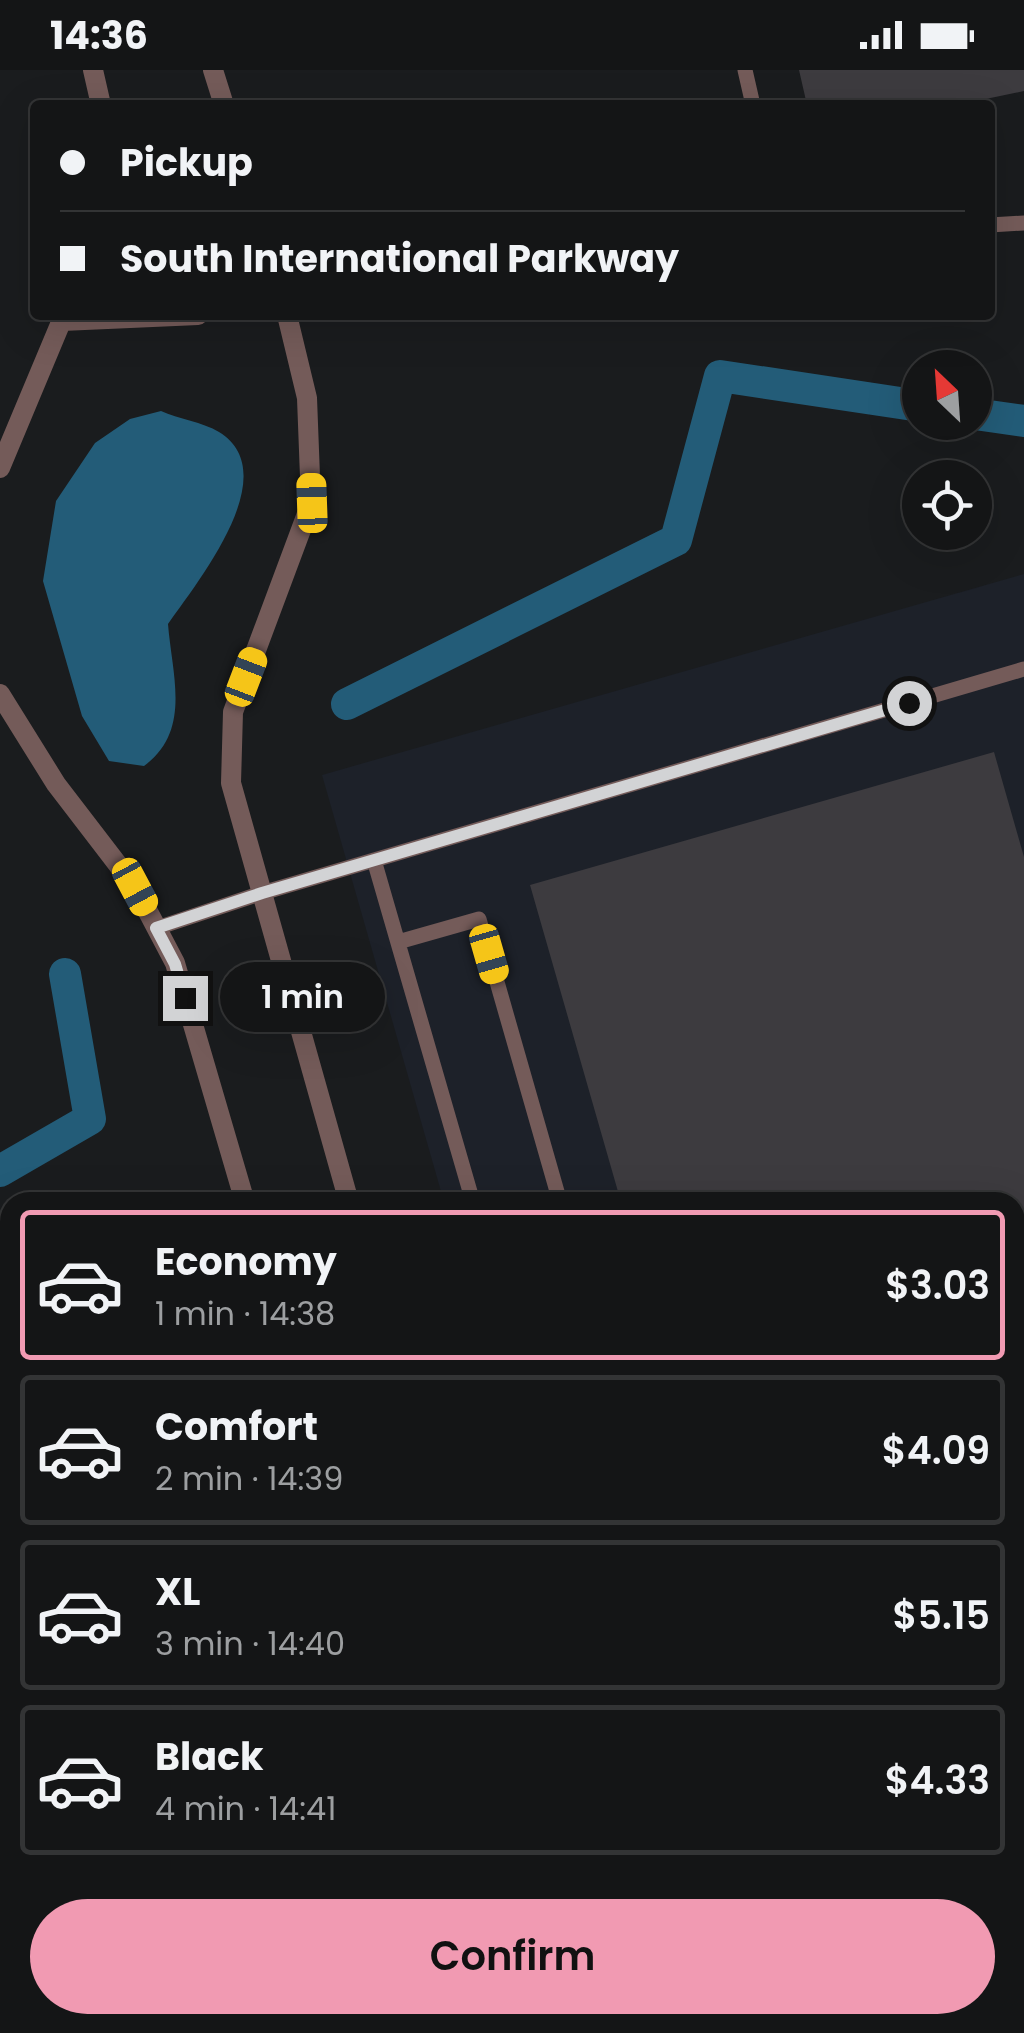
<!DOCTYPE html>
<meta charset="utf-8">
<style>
:root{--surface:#141516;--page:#212223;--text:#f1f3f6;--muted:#9d9fa1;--line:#333435;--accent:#f19ab2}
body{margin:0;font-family:Poppins,sans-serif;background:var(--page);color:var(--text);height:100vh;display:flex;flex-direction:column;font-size:38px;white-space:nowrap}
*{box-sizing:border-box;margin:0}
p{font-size:32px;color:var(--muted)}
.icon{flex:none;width:55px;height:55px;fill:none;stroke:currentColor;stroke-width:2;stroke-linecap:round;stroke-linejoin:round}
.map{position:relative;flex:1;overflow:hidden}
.side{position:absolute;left:0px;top:1122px;width:1025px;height:842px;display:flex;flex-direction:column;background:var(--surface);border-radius:30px 30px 0 0;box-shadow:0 10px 40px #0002,0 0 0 2px var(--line)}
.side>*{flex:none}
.guide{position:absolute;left:30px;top:30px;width:965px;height:220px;border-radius:10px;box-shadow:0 10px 40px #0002,0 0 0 2px var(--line);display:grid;align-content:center;height:220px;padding:0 30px;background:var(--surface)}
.needle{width:65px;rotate:335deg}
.tools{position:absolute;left:902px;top:280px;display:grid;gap:20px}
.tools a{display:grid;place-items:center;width:90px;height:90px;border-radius:50%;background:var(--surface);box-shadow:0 10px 40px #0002,0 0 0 2px var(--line);font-size:50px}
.end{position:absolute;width:45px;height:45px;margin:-22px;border:12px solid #d2d3d5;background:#111;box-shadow:0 0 0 5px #111}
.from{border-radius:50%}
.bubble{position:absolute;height:70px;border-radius:35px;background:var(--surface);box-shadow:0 10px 40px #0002,0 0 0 2px var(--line);font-size:32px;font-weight:600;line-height:70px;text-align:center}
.car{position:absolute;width:30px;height:60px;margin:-30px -15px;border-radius:12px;box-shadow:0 0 8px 2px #0007;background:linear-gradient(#f5c518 24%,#345 0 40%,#f5c518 0 76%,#345 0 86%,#f5c518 0)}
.guide b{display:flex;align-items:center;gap:35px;height:95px;font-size:38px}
.guide b+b{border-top:2px solid var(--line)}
.guide i{width:25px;height:25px;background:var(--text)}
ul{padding:18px 0 0;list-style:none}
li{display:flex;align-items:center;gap:30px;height:150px;margin:0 20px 15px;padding:0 10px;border:5px solid var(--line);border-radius:10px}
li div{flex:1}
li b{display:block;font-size:38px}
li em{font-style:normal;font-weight:600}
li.active{border-color:var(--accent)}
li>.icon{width:90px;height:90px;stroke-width:1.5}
.cta{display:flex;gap:20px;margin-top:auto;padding:20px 30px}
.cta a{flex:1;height:115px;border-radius:60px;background:var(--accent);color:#111;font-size:40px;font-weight:600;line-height:115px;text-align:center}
.status{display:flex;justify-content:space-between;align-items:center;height:70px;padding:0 50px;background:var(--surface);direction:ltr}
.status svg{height:28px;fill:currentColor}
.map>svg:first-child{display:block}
</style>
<div class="status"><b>14:36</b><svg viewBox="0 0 49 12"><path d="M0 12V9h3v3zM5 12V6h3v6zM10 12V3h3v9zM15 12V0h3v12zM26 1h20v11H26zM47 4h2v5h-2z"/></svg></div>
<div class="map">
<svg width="1024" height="1963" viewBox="0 0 1024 1963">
<rect width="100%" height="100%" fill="#1a1c1e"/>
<path fill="#1d2129" d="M1024 504V1642L1015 1645V1132H444L322 705Z"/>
<path fill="#235c78" d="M161 341C178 349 203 352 219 362 286 403 198 511 168 554 172 605 192 661 144 696L109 691 82 646 43 511 56 431 95 373 130 349Z"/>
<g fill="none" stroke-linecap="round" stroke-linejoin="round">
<path stroke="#235c78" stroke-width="32" d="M975 344 1024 351
M347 634 676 470 720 306 920 336
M0 1101 90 1049 65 904"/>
</g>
<path fill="#3d3b3f" d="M799 0H1024V21L957 35H807Z
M994 682 1024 787V1534L1015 1536V1132H621L530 815Z"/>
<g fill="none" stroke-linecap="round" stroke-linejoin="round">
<path stroke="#745b59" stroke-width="15" d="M745 0 753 35
M990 155 1024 153
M374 790 473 1132
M157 858 262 823 1024 599
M398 872 479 849 560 1132
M1015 1630 1024 1627
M1015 1873 1024 1870
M851 1955 853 1963
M932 1955 934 1963
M787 1963 815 1955
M1016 1963 1024 1960"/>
<path stroke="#745b59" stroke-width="20" d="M93 0 101 35
M213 0 224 35
M287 245 307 328 311 433 233 642 231 713 349 1132
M62 251 198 245
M0 398 64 245
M0 624 56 714 135 817 175 893 245 1132
M0 1264 10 1261
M576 1955 579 1963"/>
<g stroke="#b7b9bb" stroke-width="11">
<path id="rail" d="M1015 1724 1024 1721
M204 1963 231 1955"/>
</g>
<use href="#rail" stroke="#1a1c1e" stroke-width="8" stroke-dasharray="22" stroke-linecap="butt"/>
</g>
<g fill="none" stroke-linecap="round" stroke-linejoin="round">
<path stroke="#d2d3d5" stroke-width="12" d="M185 928 175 894 156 858 262 823 909 633"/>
</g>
</svg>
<div class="tools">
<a><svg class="needle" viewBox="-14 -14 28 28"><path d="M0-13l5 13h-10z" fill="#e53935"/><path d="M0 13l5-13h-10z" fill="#9d9fa1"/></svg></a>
<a><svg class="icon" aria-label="locate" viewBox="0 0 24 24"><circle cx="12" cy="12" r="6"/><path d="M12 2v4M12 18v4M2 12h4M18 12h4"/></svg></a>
</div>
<i class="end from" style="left:909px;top:633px"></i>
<i class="end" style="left:185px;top:928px"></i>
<div class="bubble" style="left:220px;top:892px;width:165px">1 min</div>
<i class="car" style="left:312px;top:433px;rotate:358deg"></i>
<i class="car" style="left:246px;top:607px;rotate:21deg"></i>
<i class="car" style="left:135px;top:817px;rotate:152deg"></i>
<i class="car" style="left:489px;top:884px;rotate:164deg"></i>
<div class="guide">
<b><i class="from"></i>Pickup</b>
<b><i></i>South International Parkway</b>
</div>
<section class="side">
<ul>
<li class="active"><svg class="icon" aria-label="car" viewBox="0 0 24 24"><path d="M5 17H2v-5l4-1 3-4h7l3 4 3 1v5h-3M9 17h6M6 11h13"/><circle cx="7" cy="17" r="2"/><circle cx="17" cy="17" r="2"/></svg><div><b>Economy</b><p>1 min · 14:38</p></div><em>$3.03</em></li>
<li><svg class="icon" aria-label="car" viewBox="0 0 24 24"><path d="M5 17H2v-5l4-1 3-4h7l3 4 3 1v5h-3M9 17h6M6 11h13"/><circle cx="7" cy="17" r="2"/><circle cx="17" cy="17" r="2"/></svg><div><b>Comfort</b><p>2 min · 14:39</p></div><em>$4.09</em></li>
<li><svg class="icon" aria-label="car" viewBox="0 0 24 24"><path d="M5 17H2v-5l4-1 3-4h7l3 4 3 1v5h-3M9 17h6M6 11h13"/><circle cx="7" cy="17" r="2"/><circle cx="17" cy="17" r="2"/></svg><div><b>XL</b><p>3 min · 14:40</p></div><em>$5.15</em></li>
<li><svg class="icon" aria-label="car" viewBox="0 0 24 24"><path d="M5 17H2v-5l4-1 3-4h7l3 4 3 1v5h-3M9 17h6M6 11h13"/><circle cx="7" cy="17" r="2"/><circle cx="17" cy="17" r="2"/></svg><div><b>Black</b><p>4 min · 14:41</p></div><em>$4.33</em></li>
</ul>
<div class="cta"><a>Confirm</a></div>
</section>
</div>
